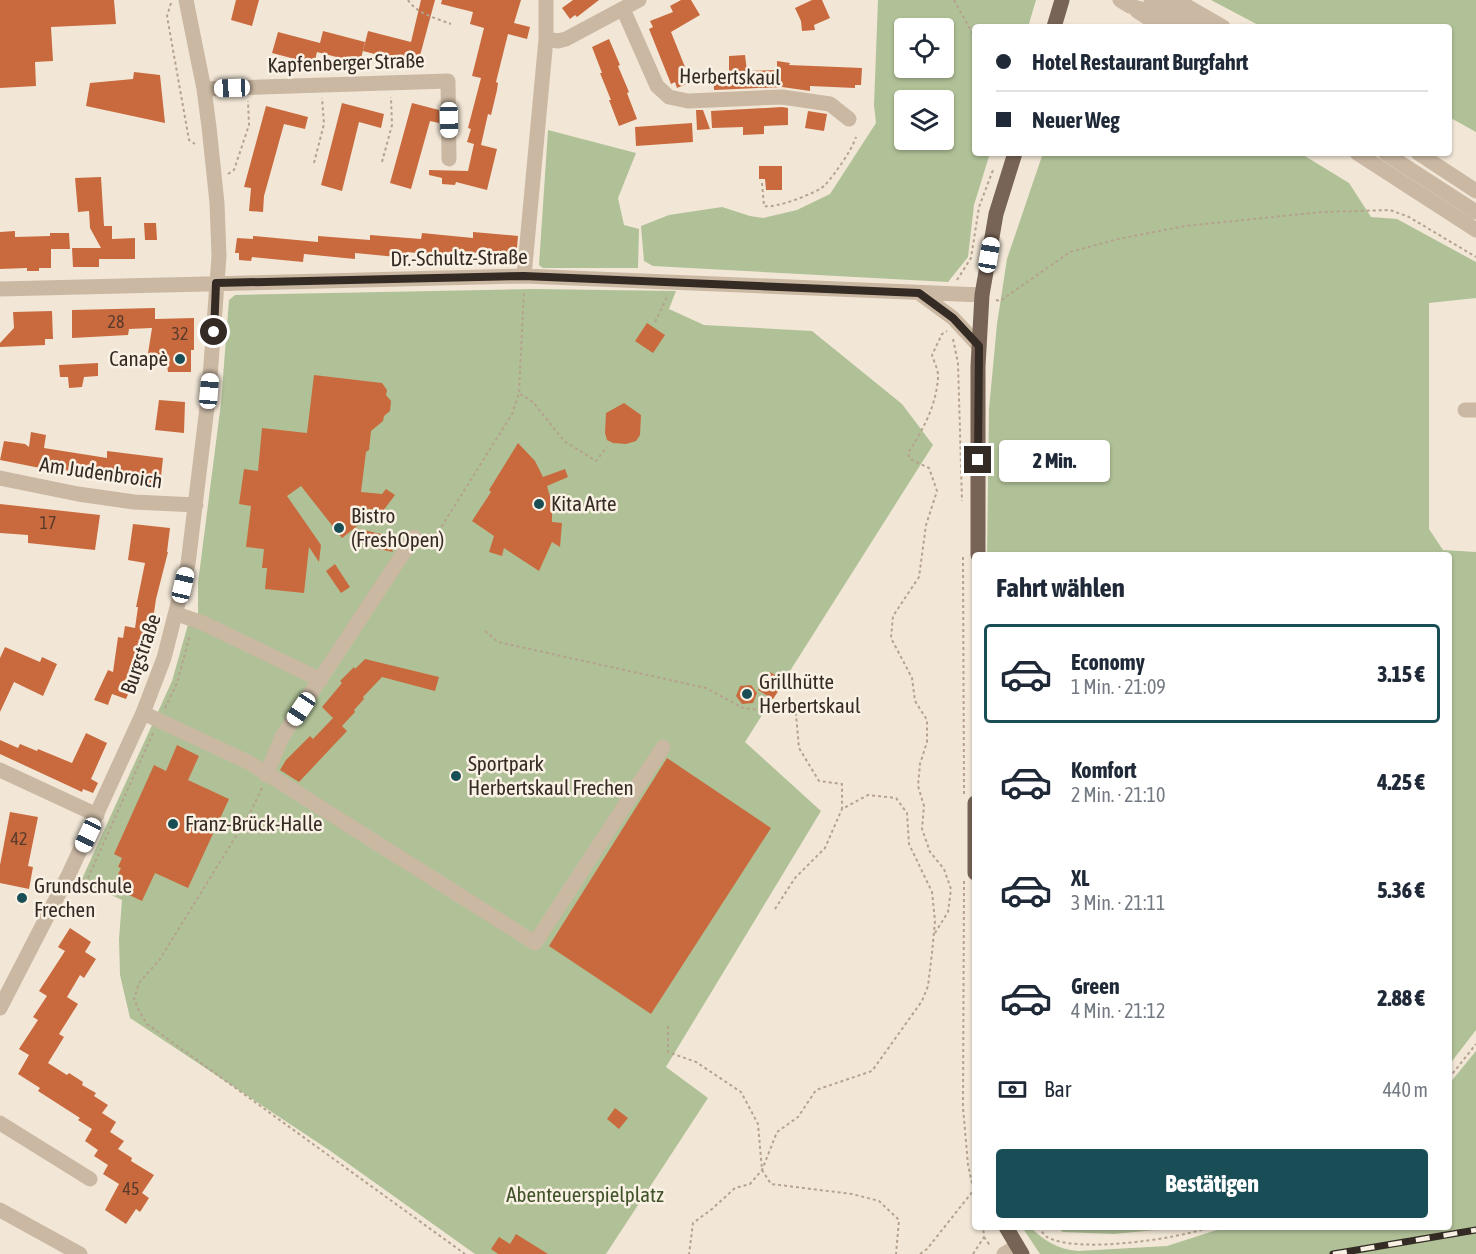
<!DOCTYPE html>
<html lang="de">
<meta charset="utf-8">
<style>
:root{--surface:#fff;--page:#f6f6f7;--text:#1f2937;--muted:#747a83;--line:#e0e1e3;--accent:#1a4e57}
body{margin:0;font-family:"Asap Condensed",sans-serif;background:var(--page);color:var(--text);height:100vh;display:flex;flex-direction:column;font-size:22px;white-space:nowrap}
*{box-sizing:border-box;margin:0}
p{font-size:20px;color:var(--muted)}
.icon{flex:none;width:33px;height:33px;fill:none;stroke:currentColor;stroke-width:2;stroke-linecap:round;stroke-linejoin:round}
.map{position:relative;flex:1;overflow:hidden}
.panel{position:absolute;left:972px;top:552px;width:480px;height:678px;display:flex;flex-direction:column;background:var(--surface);border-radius:6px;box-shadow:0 2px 4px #0004}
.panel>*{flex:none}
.top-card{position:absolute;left:972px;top:24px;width:480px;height:132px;border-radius:6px;box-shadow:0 2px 4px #0004;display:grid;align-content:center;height:132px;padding:0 24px;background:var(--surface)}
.controls{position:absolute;left:894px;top:18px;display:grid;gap:12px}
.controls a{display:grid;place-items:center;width:60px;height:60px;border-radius:6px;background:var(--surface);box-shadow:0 2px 4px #0004;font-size:30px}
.end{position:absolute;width:27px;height:27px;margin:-14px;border:8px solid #352b25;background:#fff;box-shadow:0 0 0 3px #fff}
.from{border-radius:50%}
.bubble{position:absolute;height:42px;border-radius:6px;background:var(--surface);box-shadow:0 2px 4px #0004;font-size:20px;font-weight:800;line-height:42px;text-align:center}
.car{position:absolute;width:18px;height:36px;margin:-18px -9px;border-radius:8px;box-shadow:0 0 4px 2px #0007;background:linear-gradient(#fff 24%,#345 0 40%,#fff 0 76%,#345 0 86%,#fff 0)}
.top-card b{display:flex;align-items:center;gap:21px;height:57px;font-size:22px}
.top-card b+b{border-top:2px solid var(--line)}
.top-card i{width:15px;height:15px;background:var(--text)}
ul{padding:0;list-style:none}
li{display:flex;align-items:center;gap:18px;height:99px;margin:0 12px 9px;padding:0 12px;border:3px solid transparent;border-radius:6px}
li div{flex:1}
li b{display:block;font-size:22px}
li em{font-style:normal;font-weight:800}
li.on{border-color:var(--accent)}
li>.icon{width:54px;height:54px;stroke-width:1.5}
h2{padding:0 24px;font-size:27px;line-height:72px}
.pay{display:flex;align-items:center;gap:15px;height:66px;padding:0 24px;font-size:22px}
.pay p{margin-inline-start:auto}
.button{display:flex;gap:12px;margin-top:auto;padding:12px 24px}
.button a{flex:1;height:69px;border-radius:6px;background:var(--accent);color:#fff;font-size:24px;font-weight:800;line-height:69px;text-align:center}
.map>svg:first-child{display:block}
</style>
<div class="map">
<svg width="1476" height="1254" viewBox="0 0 1476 1254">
<rect width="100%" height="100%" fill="#f2e7d7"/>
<path fill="#b0c197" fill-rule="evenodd" d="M878 0H1036L1028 27H975V153H990L974 205 968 257 948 282 653 266 644 261 641 226 669 215 722 207 750 216 763 218 797 210 830 194 876 123 874 105ZM904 28H944V68H904ZM904 100H944V140H904Z
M1211 0H1476V132L1449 117V27H1262Z
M548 130 636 153 618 198 624 225 639 229 638 268H543L539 265Z
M1043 153H1300L1349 183 1371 217 1397 219 1476 262V298L1429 303V529L1443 550 1476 552V1030L1449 1065V555H987L989 409 997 324 1007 259Z
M534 289 676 291 669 309 704 325 812 331 902 404 933 445 745 742 821 811 666 1067 708 1098 606 1254H475L329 1150 130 1018 120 975 119 939 122 900 81 881 172 681 189 621 198 614V583L221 403 229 300 235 295Z
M1476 1051V1254H1040L1022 1227H1030C1045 1241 1057 1249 1078 1251L1167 1246 1226 1227H1449V1084Z
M1056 1227H1186L1114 1234 1063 1232Z"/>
<path fill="#c96a3e" d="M0 0H114L116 24 51 27 53 61 35 62 36 86 0 88Z
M236 0H259L252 26 231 20Z
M421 0H435L418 63 406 60 405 62 363 51 368 31 411 42Z
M442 0H521L514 23 530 27 527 39 508 34 496 82 498 83 497 90 491 115 488 114 481 145 497 149 487 190 456 182 455 185 442 184V178L429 175V170L468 171 474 144 467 142 471 129 468 128 481 78 472 76 484 28 470 24 473 12 441 4Z
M573 0H599L577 17 575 15 570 19 562 8Z
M681 0H691L700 15 671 32 691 82 677 88 675 82 671 84 649 29 653 27 650 21 673 12 670 6Z
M812 0H822L830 18 814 25 815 30 802 31 801 21 795 8Z
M323 31 365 42 360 63 317 52 314 64 272 53 278 32 320 43 319 47Z
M609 39 620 65 618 66 629 92 627 93 637 119 619 126 609 100H611L600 73H602L592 47Z
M745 55 747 71 777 70V61L790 63 789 65 862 68 861 85H855V88L810 86V91L782 87 714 90 713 74 729 72V56Z
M134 72 160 75 165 123 86 106 90 83 133 79Z
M342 103 384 114 381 128 359 122 342 191 321 185Z
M412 103 439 110V123L430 121 411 189 390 183Z
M266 106 308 117 305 129 284 124 264 196 263 212 249 211 251 188 244 187Z
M782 107 788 108V125L764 126V134L743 135V127L712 128 711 111Z
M696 110H703L710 129 697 130Z
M808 111 827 114 824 131 805 128Z
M692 123 693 142 636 146 635 127Z
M759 166H782V190H766L765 179H759Z
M101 177 104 226H112V239L135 238V259H99V267H73L72 248H101L90 228 89 211 78 212 75 178Z
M144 223H156L157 240H145Z
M15 231V237L50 236V233H69L70 249H51V268H39V271H27V268L0 269V232Z
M473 232 518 236 517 248 511 247 510 256 459 251 458 257 407 252V258L355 253V259L304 254 303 262 252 257 251 261 239 260V253H235L237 238 253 239V236L318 242V236L370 240V235L421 239 422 233 473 238Z
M155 308V319L194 318V350H191V372H168L167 365 146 366 152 328 129 329 128 335 72 338V310Z
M52 311 53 339H45V345L0 347V343L14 328 13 312Z
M647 323 665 335 653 353 635 341Z
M98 363V376L84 377 82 387 69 388 68 377H60L59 365Z
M314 375 382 383 387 390 386 395 391 401 390 411 384 416 383 421 371 431 369 450 366 452 361 492 382 494 386 489 395 495 383 511 362 508 361 523 342 538 301 486 287 496 321 545 319 562 309 547 304 593 265 589 267 568H262L264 549 246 547 251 506 239 504 244 469 258 471 262 428 307 433Z
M159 400 185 402 184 433 155 430Z
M624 403 641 415 640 435 636 441 626 444 613 443 607 440 605 433 606 413Z
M31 432 46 435 44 448 107 458V451L163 458 160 486 79 476 80 473 50 467V470L0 460 4 441 25 444 29 447Z
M518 443 535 461 543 477 565 469 568 477 547 486 552 504V522L562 523 560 547 552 542 539 571 504 548 502 556 489 552 494 536 472 521 491 492 489 490Z
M0 504 100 515 95 550 28 543V535L0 533Z
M133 524 170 528 167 552H168L156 599 149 647 147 646 144 663 142 662 126 699 112 694 108 705 94 700 108 670 113 672 118 637 123 638 125 626 135 628 138 607H136L145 563 128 560Z
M355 528 385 535 393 552 369 547Z
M335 564 350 587 341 593 326 571Z
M5 647 40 662 42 657 57 664 43 696 14 682 0 712V658Z
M365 659 439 677 435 691 382 677 363 697 364 699 354 710 355 712 342 726 347 731 299 782 280 770 286 760 310 736 313 739 333 718 322 707 342 683 340 681 354 667 355 669Z
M770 672 785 681 773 699 758 690Z
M751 685 757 693 753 703 742 704 736 696 740 686Z
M86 733 107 743 91 779 98 783 93 793 83 789 82 792 0 754V740L18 748 20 744 37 751 38 749 72 763Z
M177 745 199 756 188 780 229 799 188 888 155 873 142 901 112 887 121 868 118 867 122 858 114 854 154 765 166 771Z
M667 758 771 828 651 1014 549 946Z
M10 812 38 817 28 866 33 867 29 889 0 883V865Z
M70 928 91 942 85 952 96 959 84 978 80 975 67 997 78 1004 59 1034 64 1037 48 1063 67 1075 69 1073 83 1082 82 1085 96 1093 94 1096 108 1105 102 1113 116 1122 110 1132 124 1141 118 1149 132 1158 131 1161 154 1175 142 1193 149 1198 140 1212 136 1209 126 1224 105 1210 119 1184 103 1174 108 1165 94 1156 98 1150 85 1141 92 1129 78 1120 80 1118 38 1091 40 1088 18 1074 29 1055 19 1049 38 1020 33 1017 47 996 39 991 65 951 58 947Z
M615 1108 628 1118 619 1129 607 1119Z
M516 1234 548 1254H498L491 1249 499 1237 510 1244Z"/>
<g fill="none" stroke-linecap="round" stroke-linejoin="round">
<path stroke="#b5a28e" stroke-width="2" stroke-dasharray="3 3" stroke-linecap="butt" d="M408 0C417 14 436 18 451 24
M954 0 975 38
M171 3 167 16 189 140 195 144
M382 162 392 125 391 97
M314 163 324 124 322 98
M228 174 234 170 249 125 248 101
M762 183 764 206C774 209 818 193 825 185 835 174 852 150 856 137
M957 280 971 258 979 207 993 170
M996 300 1000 301 1070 252 1118 239 1185 226 1322 212 1390 210 1409 217 1476 257
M655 322 667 297
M953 339 958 363 962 501
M520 394 533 402 564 441 596 461 607 447
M432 542 512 414 519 393 524 290
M963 557 964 795
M485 631 498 642 706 688 743 708 796 714 799 748 819 781 842 784V809L868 795 896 798 907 813 909 844 932 892 935 921 932 953 928 986 922 1001 872 1071 816 1090 798 1117 777 1132 762 1170 750 1184 735 1188 712 1209 693 1223 689 1254
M165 708 177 683 190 635
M262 788 249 815 160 959 139 983 134 999 139 1011 147 1024 465 1254
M83 880H87L153 733
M964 881 963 1107 968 1165 975 1196
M775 909 795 878 825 848 842 809
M935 933 948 912 951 889 944 869 930 852 922 829 924 806 918 786 920 764 927 742V720L915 701 912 678 891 638 893 616 919 577 926 525 937 491 929 468 910 459 908 453C923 430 936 406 938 378 939 371 934 362 932 355L942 334 947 331
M668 1026V1052L696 1062 741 1092 758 1124 762 1170 771 1184 852 1194 879 1201 899 1220 896 1254
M1449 1078 1476 1044
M1038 1227C1041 1230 1044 1235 1047 1237 1078 1254 1176 1239 1211 1227
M984 1237 991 1247
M920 1254 927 1249 973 1191
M973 1254 984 1237 983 1227"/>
<path stroke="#cab8a3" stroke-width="15" d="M1120 0 1130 6 1207 27
M1151 0 1184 7
M1176 0 1223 27
M623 9 657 86 669 97 688 101 782 97 830 104 849 119
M1137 11 1162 27
M546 39 558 41 566 39 639 0
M204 89 448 81 449 159
M1357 153 1476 230
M1385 153 1476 212
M1418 153 1476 191
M524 276 546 39V0
M0 289 524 276 982 295
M919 293 953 318 979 346
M1465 410H1476
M0 478 78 494 134 502 196 505
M177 614 203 623 321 680
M143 713 250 763 535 943 663 747
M0 770 97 815
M266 775 282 737 414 537
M0 1008 69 874 143 713 164 658 188 564 209 391 219 256 217 203 209 127 204 89 186 0
M0 1123 90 1179
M0 1210 80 1254
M1004 1254 1016 1247"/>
<path stroke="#776456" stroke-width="15" d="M1054 27 1062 0
M978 555V366L982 295 996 214 1015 153
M975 803V873
M1006 1227 1022 1254"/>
<g stroke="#352b25" stroke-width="7">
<path id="rail" d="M1333 1254 1476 1230"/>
</g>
<use href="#rail" stroke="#f9f1e4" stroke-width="4.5" stroke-dasharray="14" stroke-linecap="butt"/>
</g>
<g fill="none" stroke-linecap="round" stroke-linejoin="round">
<path stroke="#352b25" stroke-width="8" d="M214 332 216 283 524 276 919 293 953 318 979 346 978 460"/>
</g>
<g fill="#1a4e57" stroke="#f9f1e4" stroke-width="2">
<circle cx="180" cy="359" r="6"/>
<circle cx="539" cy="504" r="6"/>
<circle cx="339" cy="528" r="6"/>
<circle cx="747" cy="694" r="6"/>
<circle cx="456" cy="776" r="6"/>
<circle cx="173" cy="824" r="6"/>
<circle cx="22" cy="898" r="6"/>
</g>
<g text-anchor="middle" stroke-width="5" stroke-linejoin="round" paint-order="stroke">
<g font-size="18" fill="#5a3b2b">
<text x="116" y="328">28</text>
<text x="180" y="340">32</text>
<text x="48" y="529">17</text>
<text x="19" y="845">42</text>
<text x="131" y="1195">45</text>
</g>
<g font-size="21" fill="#352b25" stroke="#f9f1e4">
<text transform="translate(346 63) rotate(-2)" y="7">Kapfenberger Straße</text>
<text transform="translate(730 77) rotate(1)" y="7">Herbertskaul</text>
<text transform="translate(459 258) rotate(-1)" y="7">Dr.-Schultz-Straße</text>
<text transform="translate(101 473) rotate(8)" y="7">Am Judenbroich</text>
<text transform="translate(141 654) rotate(-71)" y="7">Burgstraße</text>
</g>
<g font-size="21" fill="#352b25" stroke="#f9f1e4" text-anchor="start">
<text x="168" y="366" text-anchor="end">Canapè</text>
<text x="551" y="511">Kita Arte</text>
<text x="351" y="523">Bistro<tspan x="351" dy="24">(FreshOpen)</tspan></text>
<text x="759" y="689">Grillhütte<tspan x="759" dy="24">Herbertskaul</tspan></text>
<text x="468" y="771">Sportpark<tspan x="468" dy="24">Herbertskaul Frechen</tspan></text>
<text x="185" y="831">Franz-Brück-Halle</text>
<text x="34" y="893">Grundschule<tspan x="34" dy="24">Frechen</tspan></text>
</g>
<g font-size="21" fill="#405329" stroke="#f9f1e4">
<text x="585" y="1202">Abenteuerspielplatz</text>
</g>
</g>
</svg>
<div class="controls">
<a><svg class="icon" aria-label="locate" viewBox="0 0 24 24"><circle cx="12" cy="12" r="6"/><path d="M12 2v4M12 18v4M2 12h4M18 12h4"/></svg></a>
<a><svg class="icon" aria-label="layers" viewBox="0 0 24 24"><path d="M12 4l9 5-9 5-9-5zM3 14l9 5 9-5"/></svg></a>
</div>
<i class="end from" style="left:214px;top:332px"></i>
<i class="end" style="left:978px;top:460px"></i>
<div class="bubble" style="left:999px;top:440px;width:111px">2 Min.</div>
<i class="car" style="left:232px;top:88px;rotate:268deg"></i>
<i class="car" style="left:449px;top:120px;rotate:179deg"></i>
<i class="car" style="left:989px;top:255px;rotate:10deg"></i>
<i class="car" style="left:209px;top:391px;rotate:5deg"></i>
<i class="car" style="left:183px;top:585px;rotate:13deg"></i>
<i class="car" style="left:301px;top:709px;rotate:214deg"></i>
<i class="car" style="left:88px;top:835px;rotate:205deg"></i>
<div class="top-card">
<b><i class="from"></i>Hotel Restaurant Burgfahrt</b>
<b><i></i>Neuer Weg</b>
</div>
<section class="panel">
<h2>Fahrt wählen</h2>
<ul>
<li class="on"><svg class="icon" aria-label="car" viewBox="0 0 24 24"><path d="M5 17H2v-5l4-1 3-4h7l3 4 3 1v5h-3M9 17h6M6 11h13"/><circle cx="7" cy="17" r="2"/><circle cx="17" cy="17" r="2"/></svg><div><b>Economy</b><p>1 Min. · 21:09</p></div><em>3.15 €</em></li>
<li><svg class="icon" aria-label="car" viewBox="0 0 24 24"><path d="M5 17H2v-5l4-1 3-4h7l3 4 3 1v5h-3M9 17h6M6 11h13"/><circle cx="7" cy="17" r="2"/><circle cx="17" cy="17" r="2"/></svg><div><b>Komfort</b><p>2 Min. · 21:10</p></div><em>4.25 €</em></li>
<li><svg class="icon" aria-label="car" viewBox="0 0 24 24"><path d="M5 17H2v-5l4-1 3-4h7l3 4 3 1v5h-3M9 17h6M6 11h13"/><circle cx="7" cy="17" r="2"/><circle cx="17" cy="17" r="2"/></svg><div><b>XL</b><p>3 Min. · 21:11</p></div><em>5.36 €</em></li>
<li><svg class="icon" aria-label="car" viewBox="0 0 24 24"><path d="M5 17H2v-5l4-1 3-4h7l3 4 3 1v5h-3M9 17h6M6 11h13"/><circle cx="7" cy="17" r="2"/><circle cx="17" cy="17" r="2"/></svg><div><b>Green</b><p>4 Min. · 21:12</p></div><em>2.88 €</em></li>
</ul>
<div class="pay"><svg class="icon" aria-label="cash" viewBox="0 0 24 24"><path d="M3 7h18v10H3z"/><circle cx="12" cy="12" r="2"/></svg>Bar<p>440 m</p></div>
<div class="button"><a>Bestätigen</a></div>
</section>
</div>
